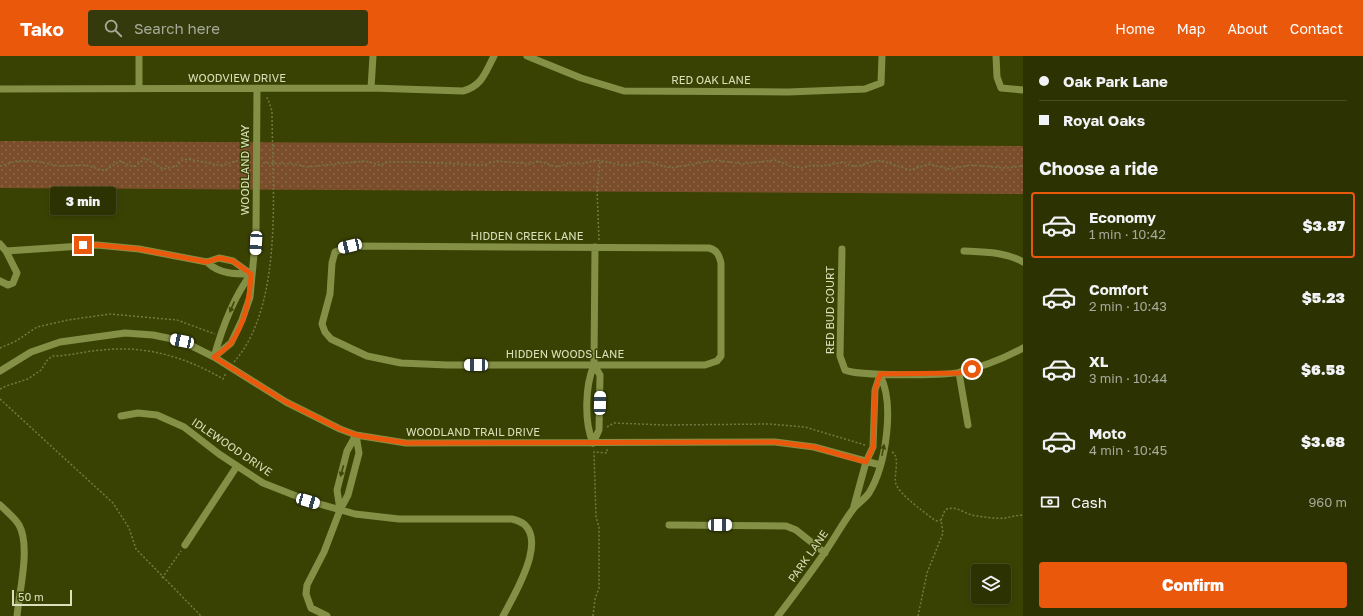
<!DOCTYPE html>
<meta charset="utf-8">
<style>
:root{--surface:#2c3202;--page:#343a0c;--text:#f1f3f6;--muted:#a6aa99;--line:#484d24;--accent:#ea580c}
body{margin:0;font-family:"Golos Text",sans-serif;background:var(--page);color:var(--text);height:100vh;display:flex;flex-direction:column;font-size:15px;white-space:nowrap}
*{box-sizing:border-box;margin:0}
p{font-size:13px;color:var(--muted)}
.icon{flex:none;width:22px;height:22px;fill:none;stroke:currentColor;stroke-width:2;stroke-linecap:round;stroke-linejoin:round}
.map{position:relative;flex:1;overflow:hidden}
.panel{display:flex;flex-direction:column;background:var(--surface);width:340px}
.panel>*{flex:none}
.hud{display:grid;align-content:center;height:88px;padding:0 16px;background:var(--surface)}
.controls{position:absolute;left:971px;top:508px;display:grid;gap:8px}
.controls a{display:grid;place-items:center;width:40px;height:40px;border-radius:4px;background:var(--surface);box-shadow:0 2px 6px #0003,0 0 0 1px var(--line);font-size:20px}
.scale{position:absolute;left:12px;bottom:10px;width:60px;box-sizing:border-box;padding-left:4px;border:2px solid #d9e1bb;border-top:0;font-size:11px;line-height:14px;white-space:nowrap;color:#d9e1bb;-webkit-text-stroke:3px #3a4203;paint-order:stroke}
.end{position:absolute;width:18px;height:18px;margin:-9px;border:5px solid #ea580c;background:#fff;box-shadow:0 0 0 2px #fff}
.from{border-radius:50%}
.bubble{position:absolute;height:28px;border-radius:4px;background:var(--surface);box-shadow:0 2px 6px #0003,0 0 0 1px var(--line);font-size:13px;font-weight:800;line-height:28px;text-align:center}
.car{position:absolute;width:12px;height:24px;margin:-12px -6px;border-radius:5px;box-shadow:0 0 3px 1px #0007;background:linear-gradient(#fff 24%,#345 0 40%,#fff 0 76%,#345 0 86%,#fff 0)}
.hud b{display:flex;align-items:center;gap:14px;height:38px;font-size:15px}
.hud b+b{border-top:1px solid var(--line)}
.hud i{width:10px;height:10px;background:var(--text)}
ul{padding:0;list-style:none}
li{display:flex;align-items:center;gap:12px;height:66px;margin:0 8px 6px;padding:0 8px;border:2px solid transparent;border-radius:4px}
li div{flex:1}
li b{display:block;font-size:15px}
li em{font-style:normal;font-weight:800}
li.on{border-color:var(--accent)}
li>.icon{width:36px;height:36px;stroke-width:1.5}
h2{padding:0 16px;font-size:18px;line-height:48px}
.pay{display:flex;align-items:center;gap:10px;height:44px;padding:0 16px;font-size:15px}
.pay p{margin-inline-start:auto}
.cta{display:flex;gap:8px;margin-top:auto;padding:8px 16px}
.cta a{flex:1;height:46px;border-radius:4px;background:var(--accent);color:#fff;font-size:16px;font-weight:800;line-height:46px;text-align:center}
header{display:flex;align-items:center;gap:24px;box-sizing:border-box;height:56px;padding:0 20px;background:var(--accent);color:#fff}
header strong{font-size:19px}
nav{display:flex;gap:22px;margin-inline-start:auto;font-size:14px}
.search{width:280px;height:36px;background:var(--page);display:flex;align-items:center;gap:10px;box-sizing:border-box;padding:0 14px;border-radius:4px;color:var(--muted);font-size:15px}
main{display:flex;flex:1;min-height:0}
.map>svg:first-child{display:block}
</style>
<header>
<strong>Tako</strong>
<div class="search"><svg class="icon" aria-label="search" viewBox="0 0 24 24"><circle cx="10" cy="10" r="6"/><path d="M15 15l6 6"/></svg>Search here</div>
<nav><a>Home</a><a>Map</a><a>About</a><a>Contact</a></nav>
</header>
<main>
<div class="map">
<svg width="1023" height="560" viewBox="0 0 1023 560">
<defs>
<pattern id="grass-dots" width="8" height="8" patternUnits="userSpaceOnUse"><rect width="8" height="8" fill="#7b4e2b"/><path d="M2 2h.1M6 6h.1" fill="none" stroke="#8d6748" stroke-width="1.8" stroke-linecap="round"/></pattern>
</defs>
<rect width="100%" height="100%" fill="#3a4203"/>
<path fill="url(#grass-dots)" d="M0 85 1023 90V138L0 132Z"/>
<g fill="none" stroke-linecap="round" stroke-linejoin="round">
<path stroke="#727a44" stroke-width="1.5" stroke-dasharray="2 2" stroke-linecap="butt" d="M263 107 295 108 306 111 365 105 380 109 388 106H413L484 109 497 105 530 108 538 105 557 111 569 107 581 108 597 104 621 109H631L644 105 671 112 716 104 742 108 775 104 793 111 803 112 812 109 822 110 844 106 851 110H859L874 105H883L910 114 929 108 949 113 971 109 1006 112 1023 110
M0 110 17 105H35L59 110 87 109 101 114H106L120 105 131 110H136L145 102 163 113 177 110 182 104C195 102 207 108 219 109 229 110 234 102 249 105
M599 184 597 133 600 106
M0 292 16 285 37 271 68 264 110 258 177 264 215 278
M234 306C285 248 272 128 272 55L268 43 265 40
M0 333 6 330 28 323 41 314 48 303 53 300C69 300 86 295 102 294 145 289 186 301 223 323L226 317
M0 343 113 447 129 472 136 493 201 560
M607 371 614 367 665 369 769 368 805 371 865 389
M892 396C901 401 893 420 896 428 900 439 923 455 933 463L937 465 941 464
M162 522 181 495
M593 560 595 543 599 532V471L596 461 594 396 607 397V393
M918 560 927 517 943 477 941 464 945 454C957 448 964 459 977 460 985 461 996 463 1005 462 1011 461 1017 459 1023 459"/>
<path stroke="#839046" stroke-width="7" d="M527 0 581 22 624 35 788 36 865 33 881 27 882 0
M996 0 997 21 1001 32 1023 34
M139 32V0
M371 32 373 0
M0 33 371 32 463 35C482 30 485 17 494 0
M0 188 6 195 17 217 13 227 8 229 0 225
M350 190 709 192C717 194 719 199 721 207V300L717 305 705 309H447L401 307 367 300 331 283 325 276 322 268 330 238 332 207 335 196Z
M842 193 840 300 845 314C857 320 946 320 960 316 982 311 1003 303 1023 292
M6 195 97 189 139 193 207 206 219 202 233 205 251 218
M964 195C984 196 1006 196 1023 206
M207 206C219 218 234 218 251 218
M214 301 231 287 242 264 250 241 256 177 257 33
M214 301C222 272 233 242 251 218
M0 315 31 296 60 286 125 277 153 279 182 285 214 301 286 346 340 373 356 379 406 387 775 386 814 391 880 409
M959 317 968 369
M121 360 138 357 157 359 184 371 219 398 263 427 309 445 355 458 399 463H512C556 472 514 539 503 560
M593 387C584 366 585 330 594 309L595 191
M593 387 599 374 600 319 594 309
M0 449C6 455 15 462 19 469 31 490 19 536 17 560
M854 450 866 406 873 391 875 334 880 319
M340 454 337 434 347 395 356 379
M669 469 786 470 796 474 825 497
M185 489 237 410
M327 560 311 552 306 538 307 529 324 496 340 454 348 439 359 397 356 379
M778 560C794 539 810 518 825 496 835 482 843 466 854 452 858 447 865 443 869 437 886 409 895 348 880 319"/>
</g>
<defs><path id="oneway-solid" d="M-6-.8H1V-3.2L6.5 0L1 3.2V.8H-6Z"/></defs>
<g fill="#414a0a">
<use href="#oneway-solid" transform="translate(232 251) rotate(113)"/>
<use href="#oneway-solid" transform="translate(883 394) rotate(-79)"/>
<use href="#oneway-solid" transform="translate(342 415) rotate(105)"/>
</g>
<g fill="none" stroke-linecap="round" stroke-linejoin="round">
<path stroke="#ea580c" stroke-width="5" d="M83 189H97L139 193 207 206 219 202 233 205 251 218C250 242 245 267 231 287 227 292 220 297 214 301L286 346 340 373 356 379 406 387 775 386 814 391 866 406 873 391 875 334 880 318 959 317 972 313"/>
</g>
<g text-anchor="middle" stroke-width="3" stroke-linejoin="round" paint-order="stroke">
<g font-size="11" fill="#d9e1bb" stroke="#3a4203">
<text x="237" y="26">WOODVIEW DRIVE</text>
<text x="711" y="28">RED OAK LANE</text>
<text transform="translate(245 114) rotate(-90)" y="4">WOODLAND WAY</text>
<text x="527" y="184">HIDDEN CREEK LANE</text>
<text transform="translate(830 254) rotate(-90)" y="4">RED BUD COURT</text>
<text x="565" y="302">HIDDEN WOODS LANE</text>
<text x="473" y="380">WOODLAND TRAIL DRIVE</text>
<text transform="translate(232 391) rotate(34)" y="4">IDLEWOOD DRIVE</text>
<text transform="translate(808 500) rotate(-55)" y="4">PARK LANE</text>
</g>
</g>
</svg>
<div class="controls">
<a><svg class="icon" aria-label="layers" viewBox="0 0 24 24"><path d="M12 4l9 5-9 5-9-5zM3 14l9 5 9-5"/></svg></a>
</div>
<div class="scale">50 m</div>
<i class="end from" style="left:972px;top:313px"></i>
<i class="end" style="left:83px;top:189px"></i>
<div class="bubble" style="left:50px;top:131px;width:66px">3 min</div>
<i class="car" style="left:256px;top:187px;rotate:183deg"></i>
<i class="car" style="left:350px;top:190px;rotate:257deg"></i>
<i class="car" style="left:182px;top:285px;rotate:282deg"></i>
<i class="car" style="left:476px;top:309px;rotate:270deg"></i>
<i class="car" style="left:600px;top:347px;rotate:1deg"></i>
<i class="car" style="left:308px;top:445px;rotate:106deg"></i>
<i class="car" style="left:720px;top:469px;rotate:90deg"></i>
</div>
<section class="panel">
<div class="hud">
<b><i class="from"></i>Oak Park Lane</b>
<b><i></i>Royal Oaks</b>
</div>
<h2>Choose a ride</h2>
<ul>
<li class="on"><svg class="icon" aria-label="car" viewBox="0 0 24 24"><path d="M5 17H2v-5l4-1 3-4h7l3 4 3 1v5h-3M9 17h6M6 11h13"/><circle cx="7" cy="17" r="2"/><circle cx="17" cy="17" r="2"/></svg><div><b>Economy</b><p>1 min · 10:42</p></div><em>$3.87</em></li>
<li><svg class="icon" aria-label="car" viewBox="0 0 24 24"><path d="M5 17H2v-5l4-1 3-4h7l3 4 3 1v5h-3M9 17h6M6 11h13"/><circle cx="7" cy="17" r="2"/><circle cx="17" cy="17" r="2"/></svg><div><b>Comfort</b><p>2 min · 10:43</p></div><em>$5.23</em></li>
<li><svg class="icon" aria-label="car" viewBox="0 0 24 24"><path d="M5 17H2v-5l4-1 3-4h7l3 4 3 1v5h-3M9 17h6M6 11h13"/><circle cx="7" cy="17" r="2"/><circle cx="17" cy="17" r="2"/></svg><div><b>XL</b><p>3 min · 10:44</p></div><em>$6.58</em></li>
<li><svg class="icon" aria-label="car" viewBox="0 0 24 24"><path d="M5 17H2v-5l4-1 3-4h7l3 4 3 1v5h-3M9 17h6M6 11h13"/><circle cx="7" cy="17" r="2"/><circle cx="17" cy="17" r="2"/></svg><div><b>Moto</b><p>4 min · 10:45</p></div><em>$3.68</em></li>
</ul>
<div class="pay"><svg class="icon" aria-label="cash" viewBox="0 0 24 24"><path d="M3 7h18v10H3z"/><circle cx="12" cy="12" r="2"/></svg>Cash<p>960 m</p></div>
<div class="cta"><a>Confirm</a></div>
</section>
</main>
